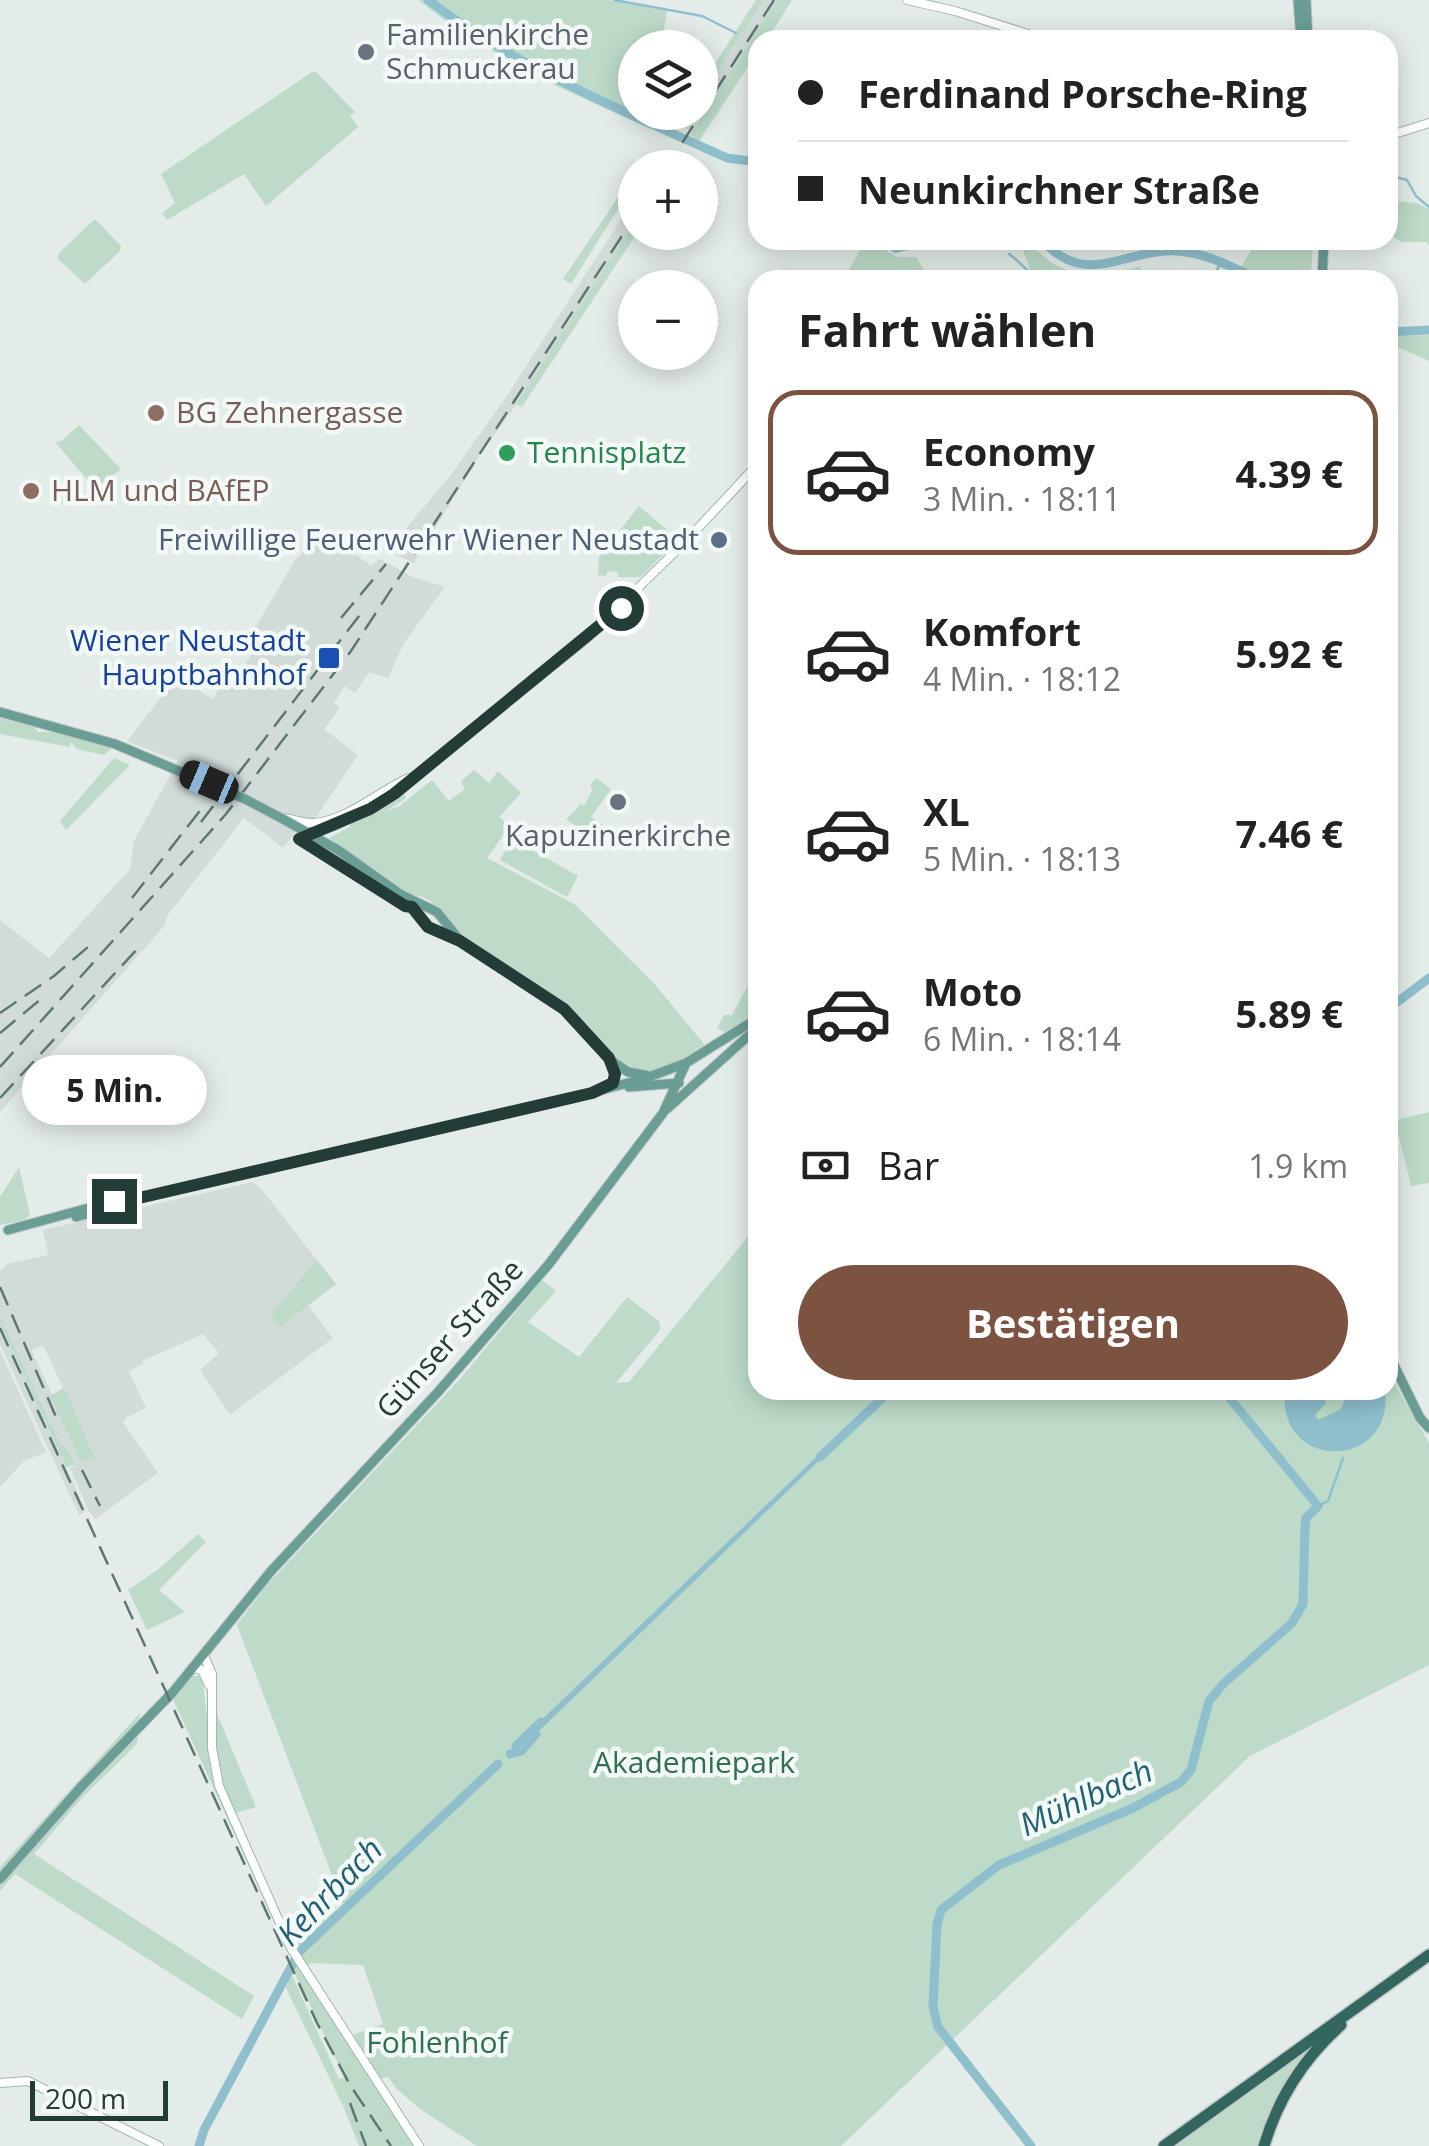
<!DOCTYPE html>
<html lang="de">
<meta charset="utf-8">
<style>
:root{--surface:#fff;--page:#f6f6f6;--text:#222;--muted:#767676;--line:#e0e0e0;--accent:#7c5340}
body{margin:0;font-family:"Open Sans",sans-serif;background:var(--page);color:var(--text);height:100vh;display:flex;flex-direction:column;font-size:38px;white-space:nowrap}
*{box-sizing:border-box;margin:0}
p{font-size:32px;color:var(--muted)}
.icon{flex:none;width:55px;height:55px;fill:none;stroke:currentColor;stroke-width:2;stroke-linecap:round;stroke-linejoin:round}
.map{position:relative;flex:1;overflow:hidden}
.side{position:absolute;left:748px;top:270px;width:650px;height:1130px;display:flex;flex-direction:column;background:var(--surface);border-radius:30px;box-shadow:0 5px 25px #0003}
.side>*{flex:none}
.guide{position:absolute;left:748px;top:30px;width:650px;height:220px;border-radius:30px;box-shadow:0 5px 25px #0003;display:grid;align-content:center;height:220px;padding:0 50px;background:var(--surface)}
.buttons{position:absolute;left:618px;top:30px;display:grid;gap:20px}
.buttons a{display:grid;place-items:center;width:100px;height:100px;border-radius:50%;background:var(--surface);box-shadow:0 5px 25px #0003;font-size:50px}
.scale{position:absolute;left:30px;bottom:25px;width:138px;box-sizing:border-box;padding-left:10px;border:5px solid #243c37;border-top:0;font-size:28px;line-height:35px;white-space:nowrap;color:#243c37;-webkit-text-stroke:8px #f3f9f6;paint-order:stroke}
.end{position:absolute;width:45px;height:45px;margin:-22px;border:12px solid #243c37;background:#fff;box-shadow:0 0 0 5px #fff}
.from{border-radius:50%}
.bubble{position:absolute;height:70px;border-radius:35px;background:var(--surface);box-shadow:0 5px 25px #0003;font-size:32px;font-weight:700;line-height:70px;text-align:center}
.car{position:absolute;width:30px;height:60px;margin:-30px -15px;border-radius:12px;box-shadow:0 0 8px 2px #0007;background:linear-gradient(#222 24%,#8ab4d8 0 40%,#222 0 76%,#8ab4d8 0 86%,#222 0)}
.guide b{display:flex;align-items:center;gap:35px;height:95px;font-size:38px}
.guide b+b{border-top:2px solid var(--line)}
.guide i{width:25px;height:25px;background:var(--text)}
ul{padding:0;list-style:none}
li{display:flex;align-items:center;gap:30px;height:165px;margin:0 20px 15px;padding:0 30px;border:5px solid transparent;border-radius:30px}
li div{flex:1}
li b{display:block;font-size:38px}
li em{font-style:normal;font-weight:700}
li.active{border-color:var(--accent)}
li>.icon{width:90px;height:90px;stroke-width:1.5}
h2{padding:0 50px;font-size:45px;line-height:120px}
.pay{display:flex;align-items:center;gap:25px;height:110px;padding:0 50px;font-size:38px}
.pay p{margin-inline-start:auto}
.cta{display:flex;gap:20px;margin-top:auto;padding:20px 50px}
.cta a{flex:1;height:115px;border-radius:60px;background:var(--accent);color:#fff;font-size:40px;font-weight:700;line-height:115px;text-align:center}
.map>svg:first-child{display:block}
</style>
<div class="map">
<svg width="1429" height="2146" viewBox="0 0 1429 2146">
<rect width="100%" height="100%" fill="#e3ece8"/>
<path fill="#d1dcd8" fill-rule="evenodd" d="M764 0H777L692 132 683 126 691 113 700 112V99Z
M635 198V221L519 401 481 453 414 563 387 551 450 476 508 394Z
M320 535 342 538 348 550 371 565 380 559 413 577 445 587 404 643 388 678 369 672 355 693 345 686 334 703 340 708 324 729 358 755 314 820 296 832 283 848 244 818 167 916 165 925 0 1112V920L49 958 130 869 134 841 178 761 127 741 177 677 213 699 226 678 236 675 252 655 249 645 252 633 295 560Z
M252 1182 259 1186 317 1260 270 1314 281 1326 308 1305 333 1338 230 1415 200 1370 219 1353 203 1334 142 1361 143 1364 129 1371 146 1408 127 1417 123 1422 158 1473 95 1519 88 1510 70 1468 75 1466 61 1447 0 1316V1271L7 1264 48 1255 43 1230ZM43 1345 95 1456 83 1462 32 1351Z
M0 1323 86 1511 79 1515 0 1344Z
M0 1351 46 1452 24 1461 0 1487Z"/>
<path fill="#bddbc8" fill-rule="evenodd" d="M418 0H608L667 11 661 47 635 48V112L662 113 650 129 539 78 463 34Z
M756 0H764L700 99V87Z
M777 0H792L767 40H758L757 53 699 141 690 135Z
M312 72H316L355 112 350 116 358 127 266 206 244 174 167 220 162 213 175 203 161 174Z
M635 172V182L571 284 563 279Z
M1388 200 1416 203 1429 209V246L1427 242H1401L1388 234Z
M95 219 121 246 120 251 85 284 57 258 60 252Z
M635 221 637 233 522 407 516 404Z
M866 240 898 257H916L926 274 920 280H843Z
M1022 240C1031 245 1039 253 1048 260 1077 281 1108 276 1141 266L1137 280H1048L1031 271 1021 245Z
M1258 240H1313L1311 280H1252L1237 273Z
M1429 335V361L1388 343V336Z
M79 425 121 469 96 490 55 442 61 441Z
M639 506 678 539 641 577H618V572L608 571 606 576 598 575 599 557Z
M0 718 34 727 38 732H57L112 748 104 755 77 749 71 742 70 747 0 734Z
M114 758 130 765 66 830 60 821Z
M474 770 489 783 498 771 521 793 499 817 510 826 487 858 574 904 653 982 704 1044C688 1057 655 1077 633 1071 621 1067 585 1022 570 1008 538 979 492 965 461 935 443 918 440 897 409 894L329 838 350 827 349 824 326 835 375 810 402 791 394 802 404 794 406 798 385 812 400 806 432 780 449 801 465 789 461 781Z
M596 778 611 789 591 817 614 833 603 847 566 819 581 804 584 806 593 789 590 786Z
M512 839 578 876 567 897 500 860Z
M754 974 757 980V1014L729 1034 717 1028 724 1015H732Z
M1429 1112V1183L1411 1186 1395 1120Z
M19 1167 30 1215 24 1220 0 1225V1197Z
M751 1233 758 1238V1390H1388V1363L1395 1384 1429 1443V1665L1250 1756 841 2146H477L420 2109 397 2089 388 2077 379 2079 419 2146H359L344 2108 286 1988 290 1971 339 2079 345 2078 292 1968 299 1955 291 1948 287 1950 173 1699 192 1676H202L216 1788 219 1786 210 1697 256 1807 232 1814 292 1947 343 1904 237 1625 266 1586 461 1378 542 1280 556 1291 528 1322 579 1357 627 1297 660 1322V1330L616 1383 629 1382ZM311 1963 363 1965 383 2024 350 2036 305 1968Z
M317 1260 336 1284 280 1327 270 1314Z
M0 1316 61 1446H64L76 1465 66 1467 0 1323Z
M64 1388 95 1457 82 1463 50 1396Z
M198 1534 206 1542 159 1590 185 1612 147 1630 128 1590 160 1568Z
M140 1713 137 1744 82 1798 34 1854 254 1996 242 2019 15 1874 0 1891V1867Z
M1324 2029 1264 2146H1164Z"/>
<path fill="#8fbfcd" d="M1285 1390H1332L1325 1393 1326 1403 1315 1415 1318 1420 1341 1409 1344 1401 1336 1390H1385C1395 1471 1276 1472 1285 1390Z
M831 1443 827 1453 539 1731 533 1728Z"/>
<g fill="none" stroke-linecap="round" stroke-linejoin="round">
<path stroke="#8fbfcd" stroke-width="2.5" d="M614 0 702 16 736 33
M757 45 758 46
M1388 175 1407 180 1416 196 1429 207
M881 240 895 252 938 240
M975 240 979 241
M1009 254C1022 263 1027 273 1041 280
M1212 280 1221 262
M1277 1390 1279 1391
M1318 1506 1328 1501 1343 1458"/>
<path stroke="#8fbfcd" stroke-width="9" d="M428 0C519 69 624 111 727 158L758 162
M1042 240C1087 290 1125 248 1177 251 1207 253 1232 267 1259 280
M1388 332 1429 330
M1388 1009 1429 978
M820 1457 891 1390
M516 1746 541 1722
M510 1754 521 1751 536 1734
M199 2146 204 2130 299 1952 498 1764
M1031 2146 938 2027 933 2007 937 1924 941 1910 999 1865 1133 1808 1181 1782 1191 1770 1209 1701 1223 1684 1292 1623 1303 1604 1305 1527 1306 1518 1318 1506 1223 1390"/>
<g stroke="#a2b7b1" stroke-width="10">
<path id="secondary" d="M907 0 955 11 1047 40
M1388 136 1429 123
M284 818C295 819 304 824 315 823 349 819 378 792 408 778
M319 831 337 825 394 794 587 638 686 541 758 464
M299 839 405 907H411
M204 1656 212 1674V1748L219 1786 291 1948 419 2146
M194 1668 202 1670 209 1685
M0 2083 28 2081 159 2146"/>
</g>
<g stroke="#c2c8c7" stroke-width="11">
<path id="primary" d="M1298 0 1301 40
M1306 0 1308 40
M1322 280 1324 240
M0 712 115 744
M245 799 281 818
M338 850 400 894 437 912 459 939
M400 894 427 927 460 941 555 1002 573 1017 609 1059 628 1072 646 1075
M629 1087 679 1083
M667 1109 758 1027
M76 1217 124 1205
M8 1230 114 1201 139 1198 569 1099 646 1078 686 1063 758 1018
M1388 1353 1420 1418 1429 1428
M0 1879 81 1787 173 1692 272 1570 438 1392 549 1264 663 1113 686 1063"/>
</g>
<g stroke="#c2c8c7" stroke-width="14">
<path id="highway" d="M1164 2146 1429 1955
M1264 2146C1278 2098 1303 2059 1341 2025"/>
</g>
<use href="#secondary" stroke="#fff" stroke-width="8"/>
<use href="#primary" stroke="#6a9e95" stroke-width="9"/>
<use href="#highway" stroke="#32665f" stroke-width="11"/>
<path stroke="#5e7772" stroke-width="2.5" stroke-dasharray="20 10" stroke-linecap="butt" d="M666 168 774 0
M341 618 386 564
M201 822 362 612
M132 898 202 808
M0 1013 54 976 95 941
M0 1033 41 999
M0 1067 226 814 351 651 635 216
M0 1098 140 946
M0 1287 56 1417
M0 1328 317 2023 350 2085 391 2146
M82 1470 100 1506
M350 2103 366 2146"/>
<g stroke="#c2c8c7" stroke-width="11" stroke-linecap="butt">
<path id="primary-bridge" d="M115 744 245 799
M281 818 338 850"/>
</g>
<use href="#primary-bridge" stroke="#6a9e95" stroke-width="9"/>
</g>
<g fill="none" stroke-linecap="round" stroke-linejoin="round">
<path stroke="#243c37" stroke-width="12" d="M114 1201 139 1198 592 1093 613 1083 615 1074 609 1058 564 1009 460 941 428 927 412 907 405 906 299 839 370 809 394 794 621 608"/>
</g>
<g fill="#6b7280" stroke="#f3f9f6" stroke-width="4">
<circle cx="366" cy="52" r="10"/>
<circle cx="618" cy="802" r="10"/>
</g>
<g fill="#8d6e63" stroke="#f3f9f6" stroke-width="4">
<circle cx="156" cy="413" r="10"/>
<circle cx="31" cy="491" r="10"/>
</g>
<circle fill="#2e9e5b" stroke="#f3f9f6" stroke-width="4" cx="507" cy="453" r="10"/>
<circle fill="#5c6f8a" stroke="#f3f9f6" stroke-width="4" cx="719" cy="540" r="10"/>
<rect fill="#1a4fb4" stroke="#f3f9f6" stroke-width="4" x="317" y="646" width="24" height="24" rx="5"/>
<g text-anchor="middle" stroke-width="9" stroke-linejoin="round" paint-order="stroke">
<g font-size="30" fill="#5b616d" stroke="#f3f9f6" text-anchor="start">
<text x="386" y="45">Familienkirche<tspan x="386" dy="34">Schmuckerau</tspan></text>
<text x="618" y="846" text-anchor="middle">Kapuzinerkirche</text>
</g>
<g font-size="30" fill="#785e54" stroke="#f3f9f6" text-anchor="start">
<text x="176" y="423">BG Zehnergasse</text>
<text x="51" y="501">HLM und BAfEP</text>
</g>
<g font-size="30" fill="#27864d" stroke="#f3f9f6" text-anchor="start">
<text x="527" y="463">Tennisplatz</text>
</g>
<g font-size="30" fill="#4e5e75" stroke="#f3f9f6" text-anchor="end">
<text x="699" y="550">Freiwillige Feuerwehr Wiener Neustadt</text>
</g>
<g font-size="30" fill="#164399" stroke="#f3f9f6" text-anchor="end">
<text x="306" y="651">Wiener Neustadt<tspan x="306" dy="34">Hauptbahnhof</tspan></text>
</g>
<g font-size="30" fill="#243c37" stroke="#f3f9f6">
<text transform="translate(450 1339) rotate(-48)" y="10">Günser Straße</text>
</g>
<g font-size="30" fill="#31704e" stroke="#f3f9f6">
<text x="694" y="1773">Akademiepark</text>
<text x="437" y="2053">Fohlenhof</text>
</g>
<g font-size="32" font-style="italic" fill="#226174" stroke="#f3f9f6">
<text transform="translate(1086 1798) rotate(-24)" y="11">Mühlbach</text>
<text transform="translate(330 1892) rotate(-46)" y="11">Kehrbach</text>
</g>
</g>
</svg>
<div class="buttons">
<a><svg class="icon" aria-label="layers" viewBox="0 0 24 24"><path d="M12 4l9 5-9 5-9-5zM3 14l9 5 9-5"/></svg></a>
<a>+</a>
<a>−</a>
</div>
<div class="scale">200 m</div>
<i class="end from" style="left:621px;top:608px"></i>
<i class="end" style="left:114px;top:1201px"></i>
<div class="bubble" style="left:22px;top:1055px;width:185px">5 Min.</div>
<i class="car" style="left:209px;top:782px;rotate:293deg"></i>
<div class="guide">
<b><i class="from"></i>Ferdinand Porsche-Ring</b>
<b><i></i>Neunkirchner Straße</b>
</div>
<section class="side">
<h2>Fahrt wählen</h2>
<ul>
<li class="active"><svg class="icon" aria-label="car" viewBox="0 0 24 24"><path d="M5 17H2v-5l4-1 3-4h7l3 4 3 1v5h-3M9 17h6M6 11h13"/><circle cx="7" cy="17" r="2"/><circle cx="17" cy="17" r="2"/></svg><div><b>Economy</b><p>3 Min. · 18:11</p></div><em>4.39 €</em></li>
<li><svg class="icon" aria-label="car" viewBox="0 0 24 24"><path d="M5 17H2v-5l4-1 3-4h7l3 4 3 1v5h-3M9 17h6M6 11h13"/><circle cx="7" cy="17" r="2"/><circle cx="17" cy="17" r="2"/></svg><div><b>Komfort</b><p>4 Min. · 18:12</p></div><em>5.92 €</em></li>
<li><svg class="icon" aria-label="car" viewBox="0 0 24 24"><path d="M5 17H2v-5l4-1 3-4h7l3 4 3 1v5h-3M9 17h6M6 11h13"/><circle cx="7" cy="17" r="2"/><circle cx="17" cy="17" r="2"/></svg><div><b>XL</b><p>5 Min. · 18:13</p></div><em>7.46 €</em></li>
<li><svg class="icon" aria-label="car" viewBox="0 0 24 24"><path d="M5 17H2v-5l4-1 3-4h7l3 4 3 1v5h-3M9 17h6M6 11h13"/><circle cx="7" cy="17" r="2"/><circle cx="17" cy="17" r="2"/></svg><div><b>Moto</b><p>6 Min. · 18:14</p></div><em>5.89 €</em></li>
</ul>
<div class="pay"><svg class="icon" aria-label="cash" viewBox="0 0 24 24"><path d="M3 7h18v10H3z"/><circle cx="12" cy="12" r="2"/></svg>Bar<p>1.9 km</p></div>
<div class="cta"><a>Bestätigen</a></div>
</section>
</div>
